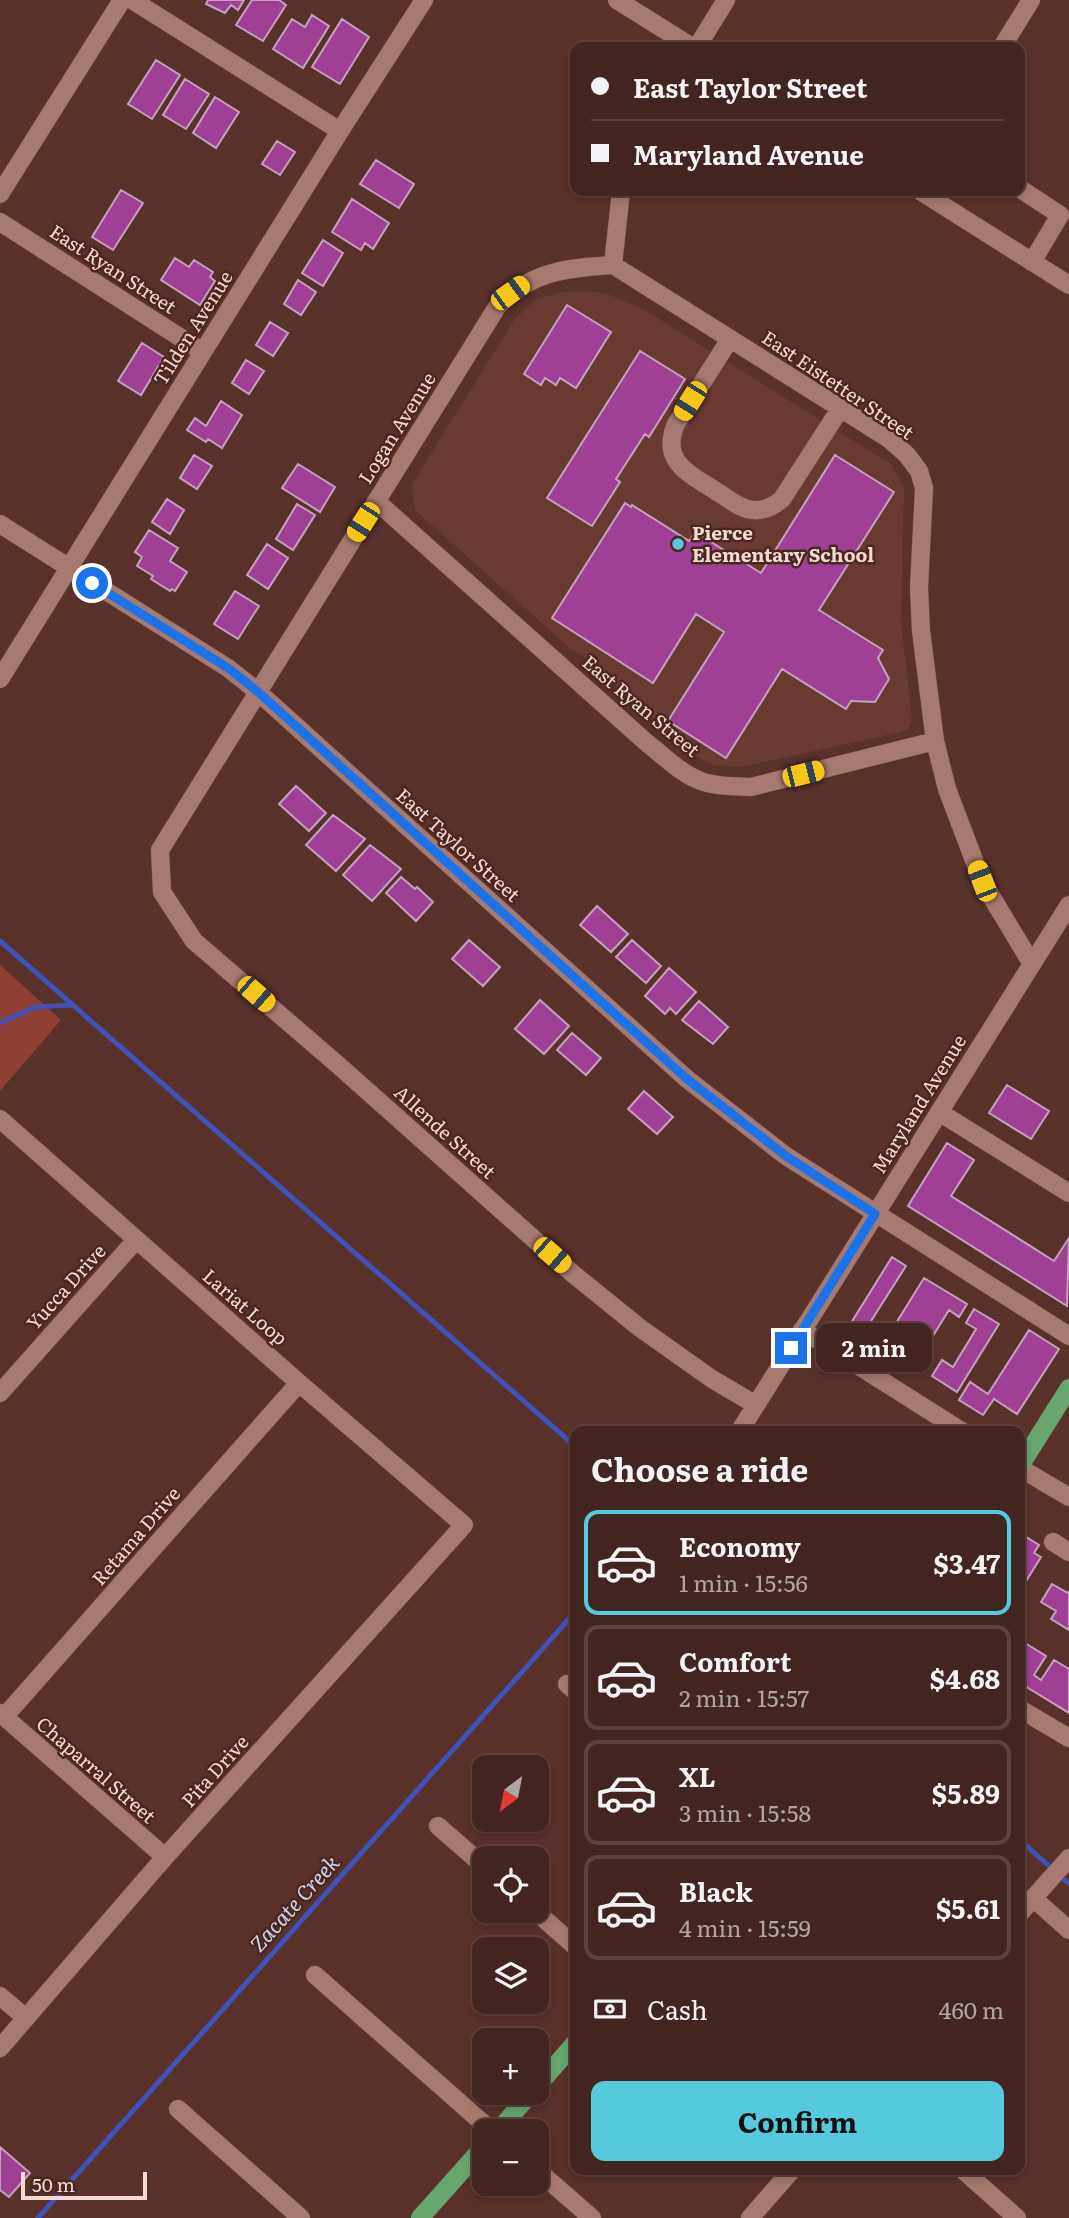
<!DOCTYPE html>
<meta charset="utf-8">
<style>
:root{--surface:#422520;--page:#492d29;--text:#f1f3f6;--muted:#aea5a5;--line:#5a423e;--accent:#55cadf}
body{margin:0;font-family:Literata,serif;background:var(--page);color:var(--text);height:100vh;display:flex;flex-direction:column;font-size:26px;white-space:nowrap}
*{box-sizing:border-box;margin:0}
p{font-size:23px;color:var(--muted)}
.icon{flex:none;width:38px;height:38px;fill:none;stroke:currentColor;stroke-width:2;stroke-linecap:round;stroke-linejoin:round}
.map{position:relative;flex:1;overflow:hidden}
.panel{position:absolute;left:570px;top:1426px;width:455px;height:749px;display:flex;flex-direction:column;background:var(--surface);border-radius:14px;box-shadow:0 4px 10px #0003,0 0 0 2px var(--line)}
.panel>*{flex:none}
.banner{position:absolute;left:570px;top:42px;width:455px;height:154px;border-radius:14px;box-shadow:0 4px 10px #0003,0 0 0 2px var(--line);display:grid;align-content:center;height:154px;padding:0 21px;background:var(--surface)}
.needle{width:46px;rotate:212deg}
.fabs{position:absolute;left:472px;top:1755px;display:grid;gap:14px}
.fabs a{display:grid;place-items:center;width:77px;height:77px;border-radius:14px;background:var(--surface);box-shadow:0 4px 10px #0003,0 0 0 2px var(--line);font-size:35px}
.scale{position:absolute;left:21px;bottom:18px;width:126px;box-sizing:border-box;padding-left:7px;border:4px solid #f3dad5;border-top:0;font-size:19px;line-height:24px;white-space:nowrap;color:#f3dad5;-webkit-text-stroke:5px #4c2720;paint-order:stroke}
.end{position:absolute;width:32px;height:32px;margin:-16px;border:9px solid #1a73e8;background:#fff;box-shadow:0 0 0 4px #fff}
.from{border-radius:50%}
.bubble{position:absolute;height:49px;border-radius:14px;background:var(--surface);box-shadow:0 4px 10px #0003,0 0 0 2px var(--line);font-size:23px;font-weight:700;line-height:49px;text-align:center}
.car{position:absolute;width:21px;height:42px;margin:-21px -10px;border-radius:9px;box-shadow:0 0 5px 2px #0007;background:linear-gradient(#f5c518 24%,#345 0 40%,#f5c518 0 76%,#345 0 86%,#f5c518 0)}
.banner b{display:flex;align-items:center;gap:24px;height:66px;font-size:26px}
.banner b+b{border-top:2px solid var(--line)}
.banner i{width:18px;height:18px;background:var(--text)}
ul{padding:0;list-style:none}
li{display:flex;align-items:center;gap:21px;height:105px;margin:0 14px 10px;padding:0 7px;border:4px solid var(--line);border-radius:14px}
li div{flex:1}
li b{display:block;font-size:26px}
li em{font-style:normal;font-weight:700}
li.active{border-color:var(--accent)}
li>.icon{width:63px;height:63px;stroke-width:1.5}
h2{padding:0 21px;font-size:32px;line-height:84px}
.pay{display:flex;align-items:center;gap:18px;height:77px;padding:0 21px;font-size:26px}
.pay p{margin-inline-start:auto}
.primary-button{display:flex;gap:14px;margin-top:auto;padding:14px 21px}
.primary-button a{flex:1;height:80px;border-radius:14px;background:var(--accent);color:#111;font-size:28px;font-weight:700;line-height:80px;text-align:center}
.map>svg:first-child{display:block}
</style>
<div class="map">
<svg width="1069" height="2218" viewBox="0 0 1069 2218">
<rect width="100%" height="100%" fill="#58312a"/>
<path fill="#683a32" d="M563 292H594L610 295 643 309 892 465 904 488 901 623 912 717 909 728 905 731 741 767 715 765 702 760 679 744 632 700 580 654 572 650 415 510 412 484 514 320 536 299Z"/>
<path fill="#8f4032" d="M0 965 61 1020 0 1091Z"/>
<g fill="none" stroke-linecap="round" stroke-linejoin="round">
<path stroke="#4052b8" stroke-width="5" d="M0 941 576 1447
M0 1023 35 1007 72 1005
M1020 1840 1069 1884
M38 2218 576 1611"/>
</g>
<path fill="#9f4095" stroke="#c5a1bf" stroke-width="2" d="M208 0H244L238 10 231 5 225 13 206 4Z
M252 0H279L286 5 263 41 236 25Z
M312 15 329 26 303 68 273 49 292 19 305 27Z
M342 19 369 37 340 84 312 67Z
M156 60 180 75 152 119 128 104Z
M185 79 209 94 186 129 163 115Z
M215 97 239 112 216 148 193 133Z
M277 141 295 152 280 175 262 164Z
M376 160 414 184 399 208 360 184Z
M121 190 143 203 113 250 92 237Z
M352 199 389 223 373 249 365 243 361 250 332 232Z
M323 240 343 253 323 286 302 273Z
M175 258 189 267 194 260 213 272 210 277 215 281 200 305 161 280Z
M298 280 316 292 301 315 284 304Z
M567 305 611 332 576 388 560 378 556 385 545 378 541 385 524 374Z
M270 322 288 333 273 356 256 345Z
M142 343 164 357 141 395 118 381Z
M640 351 685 379 649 437 645 434 616 479 620 482 592 526 547 498Z
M246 360 264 371 249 394 232 383Z
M221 401 242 415 222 448 208 439 206 442 187 430 195 418 206 426Z
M194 455 212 466 197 489 180 478Z
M835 455 894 492 819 610 883 650 878 658 889 679 875 702 851 701 846 709 782 669 726 758 668 721 724 632 696 614 653 683 552 618 625 503 631 507 632 505 689 541 695 532 761 573Z
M298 464 335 487 320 512 282 488Z
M167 499 184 510 170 534 152 522Z
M297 504 315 515 293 550 276 539Z
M149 530 178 548 170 561 187 572 175 591 172 589 170 591 151 579 153 576 137 566 142 557 135 552Z
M267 544 288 558 268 589 247 575Z
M235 591 259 606 238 639 214 624Z
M296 786 326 813 309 831 279 804Z
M333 815 365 839 336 871 306 845Z
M370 845 401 869 372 901 343 875Z
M401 877 415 889 417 887 433 902 416 921 386 893Z
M597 906 628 934 611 952 580 925Z
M469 940 500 967 483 986 452 959Z
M632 940 661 966 646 983 616 957Z
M669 968 696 992 676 1014 670 1008 665 1014 645 996Z
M540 1000 569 1026 544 1054 515 1029Z
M699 1001 728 1027 713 1044 682 1020Z
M572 1033 601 1058 586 1075 557 1050Z
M1007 1085 1049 1111 1031 1139 989 1113Z
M644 1091 673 1117 657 1134 628 1109Z
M947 1143 974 1160 951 1196 1054 1261 1069 1238 1067 1306 908 1206Z
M892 1257 906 1266 864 1332 851 1323Z
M924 1278 967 1304 959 1317 949 1310 915 1365 883 1344Z
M974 1309 999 1324 957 1392 932 1376 942 1360 953 1367 976 1329 966 1323Z
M1029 1330 1059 1349 1017 1414 994 1399 983 1415 959 1400 970 1382 988 1394Z
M1020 1533 1039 1545 1034 1553 1041 1557 1020 1591Z
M1052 1584 1068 1593 1069 1591V1630L1051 1619 1056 1611 1041 1602Z
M1020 1640 1046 1656 1034 1675 1041 1680 1054 1660 1069 1669V1713L1020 1683Z
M0 2147 30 2173 9 2197 0 2190Z"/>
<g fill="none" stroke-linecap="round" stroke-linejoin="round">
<g stroke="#6f4e49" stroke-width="19">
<path id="minor" d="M132 0 340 131
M617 0 692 47
M697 47 726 0
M1002 47 1031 0
M1022 190 1060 215 1032 262
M621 191 613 265C567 268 530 271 497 307L160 850 162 892 194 941 337 1064 572 1273 640 1328 712 1379 756 1405
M920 191 1069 285
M0 194 122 0
M0 222 203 352
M613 265 889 439 907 455 919 471 924 488 919 588 921 631 935 741 947 789 982 881 1032 964
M730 339 676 424C659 463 692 475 719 493 729 499 740 509 753 510 764 511 774 506 782 499L840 409
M376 501 647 743C664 756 681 774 701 781 716 787 735 786 751 787L935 741
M0 524 228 668 257 691 687 1079 786 1156 1069 1336
M0 679 340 131 424 0
M939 1112 1069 1193
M0 1119 299 1383 464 1525 165 1857 0 2048
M802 1330 963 1432
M0 1393 136 1240
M739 1432 1069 905
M1020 1468 1069 1497
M1053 1542 1069 1552
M567 1684 576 1692
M1020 1709 1069 1738
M0 1713 165 1857
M4 1717 299 1383
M438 1826 485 1867
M1033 1898 1069 1930
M535 1911 576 1947
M1020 1913 1069 1858
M315 1975 493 2132
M0 1996 26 2018
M178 2109 301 2218
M537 2170 592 2218
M963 2170 1017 2218
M750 2218 792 2170"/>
</g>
<g stroke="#6f4e49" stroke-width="19">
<path id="major" d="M1020 1466 1069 1388
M537 2086 576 2042
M497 2132 531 2093
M420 2218 485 2145"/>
</g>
<use href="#minor" stroke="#a77a71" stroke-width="18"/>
<use href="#major" stroke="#67a66f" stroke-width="18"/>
</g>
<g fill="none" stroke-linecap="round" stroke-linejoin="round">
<path stroke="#1a73e8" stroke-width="9" d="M92 583 228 668 257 691 687 1079 786 1156 875 1214 791 1348"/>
</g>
<circle fill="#55cadf" stroke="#4c2720" stroke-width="2.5" cx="678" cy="544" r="7"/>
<g text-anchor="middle" stroke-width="5" stroke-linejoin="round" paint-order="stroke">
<g font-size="19" fill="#f3dad5" stroke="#4c2720">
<text transform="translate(113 269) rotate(33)" y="7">East Ryan Street</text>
<text transform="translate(193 328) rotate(-58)" y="7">Tilden Avenue</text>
<text transform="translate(838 385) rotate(34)" y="7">East Eistetter Street</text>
<text transform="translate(397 428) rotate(-58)" y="7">Logan Avenue</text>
<text transform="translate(641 706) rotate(40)" y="7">East Ryan Street</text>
<text transform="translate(458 845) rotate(42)" y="7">East Taylor Street</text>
<text transform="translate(919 1104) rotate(-58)" y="7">Maryland Avenue</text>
<text transform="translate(445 1132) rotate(42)" y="7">Allende Street</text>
<text transform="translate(66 1287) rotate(-48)" y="7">Yucca Drive</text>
<text transform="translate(245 1307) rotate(41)" y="7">Lariat Loop</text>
<text transform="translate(136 1536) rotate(-49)" y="7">Retama Drive</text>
<text transform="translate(96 1770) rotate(41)" y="7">Chaparral Street</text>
<text transform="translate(215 1771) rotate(-48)" y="7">Pita Drive</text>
</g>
<g font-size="19" font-weight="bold" fill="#f3dad5" stroke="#4c2720" text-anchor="start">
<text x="692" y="540">Pierce<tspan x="692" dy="22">Elementary School</tspan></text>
</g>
<g font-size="21" font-style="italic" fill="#cdd6f1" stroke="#4c2720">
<text transform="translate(295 1904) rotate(-48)" y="7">Zacate Creek</text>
</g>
</g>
</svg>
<div class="fabs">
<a><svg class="needle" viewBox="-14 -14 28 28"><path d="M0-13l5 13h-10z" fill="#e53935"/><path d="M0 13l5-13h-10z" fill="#aea5a5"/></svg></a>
<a><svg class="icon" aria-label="locate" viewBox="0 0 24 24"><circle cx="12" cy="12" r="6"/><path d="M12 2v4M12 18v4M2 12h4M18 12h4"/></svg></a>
<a><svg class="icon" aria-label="layers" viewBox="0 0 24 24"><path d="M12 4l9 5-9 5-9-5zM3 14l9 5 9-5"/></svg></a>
<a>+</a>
<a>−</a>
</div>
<div class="scale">50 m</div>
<i class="end from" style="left:92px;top:583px"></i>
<i class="end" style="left:791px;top:1348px"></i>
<div class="bubble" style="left:816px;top:1323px;width:116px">2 min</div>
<i class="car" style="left:510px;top:293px;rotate:54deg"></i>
<i class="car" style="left:690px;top:401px;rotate:212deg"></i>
<i class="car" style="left:363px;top:522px;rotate:212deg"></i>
<i class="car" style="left:803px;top:774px;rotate:76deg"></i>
<i class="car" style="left:982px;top:881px;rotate:339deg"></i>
<i class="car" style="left:256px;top:994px;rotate:131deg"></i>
<i class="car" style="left:552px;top:1255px;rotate:131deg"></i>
<div class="banner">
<b><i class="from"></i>East Taylor Street</b>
<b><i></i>Maryland Avenue</b>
</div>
<section class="panel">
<h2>Choose a ride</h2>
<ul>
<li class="active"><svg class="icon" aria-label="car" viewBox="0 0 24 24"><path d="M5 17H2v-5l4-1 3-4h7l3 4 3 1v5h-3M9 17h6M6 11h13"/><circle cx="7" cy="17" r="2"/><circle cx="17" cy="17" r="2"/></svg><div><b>Economy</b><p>1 min · 15:56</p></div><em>$3.47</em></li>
<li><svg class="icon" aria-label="car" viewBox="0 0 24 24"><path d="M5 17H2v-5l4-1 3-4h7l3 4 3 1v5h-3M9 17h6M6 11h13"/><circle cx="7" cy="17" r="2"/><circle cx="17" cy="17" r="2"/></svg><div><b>Comfort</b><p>2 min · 15:57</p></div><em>$4.68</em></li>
<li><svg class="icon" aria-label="car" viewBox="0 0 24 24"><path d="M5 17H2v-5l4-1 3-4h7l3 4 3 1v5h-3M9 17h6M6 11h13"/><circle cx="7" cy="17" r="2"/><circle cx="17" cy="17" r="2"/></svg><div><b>XL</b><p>3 min · 15:58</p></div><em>$5.89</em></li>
<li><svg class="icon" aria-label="car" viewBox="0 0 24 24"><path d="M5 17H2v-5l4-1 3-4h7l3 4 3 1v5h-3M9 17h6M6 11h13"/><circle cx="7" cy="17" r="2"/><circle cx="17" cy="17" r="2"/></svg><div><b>Black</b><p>4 min · 15:59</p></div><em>$5.61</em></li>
</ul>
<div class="pay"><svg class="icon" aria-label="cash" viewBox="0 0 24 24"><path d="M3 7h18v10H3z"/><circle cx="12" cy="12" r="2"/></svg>Cash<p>460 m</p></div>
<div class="primary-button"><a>Confirm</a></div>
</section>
</div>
